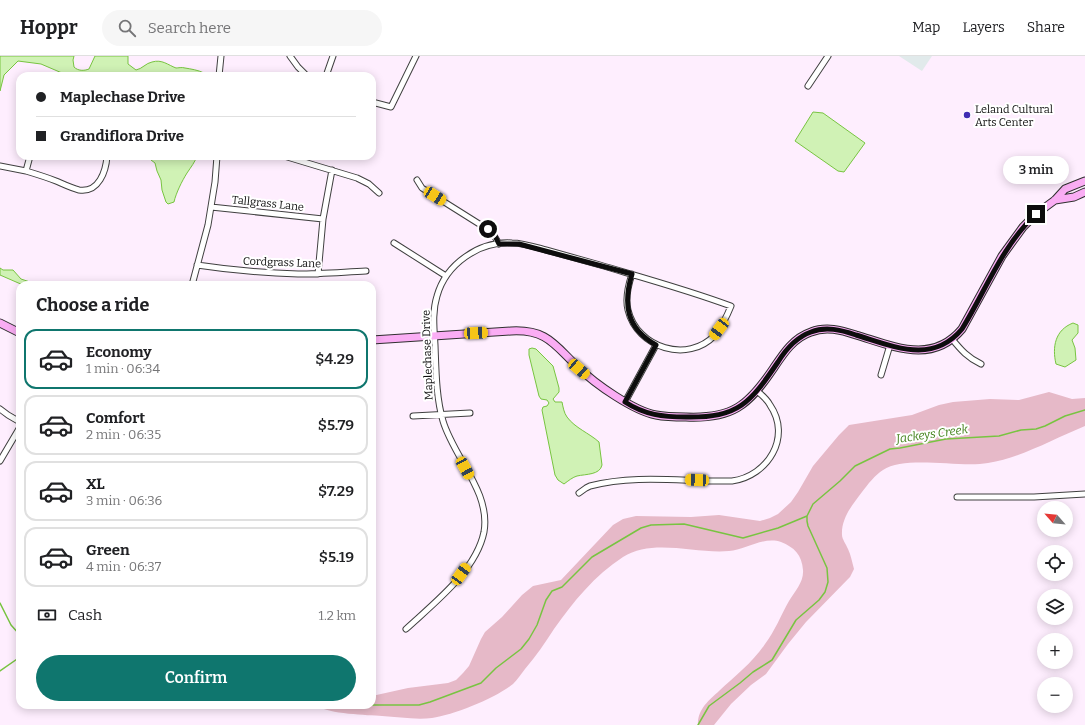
<!DOCTYPE html>
<meta charset="utf-8">
<style>
:root{--surface:#fff;--page:#f6f6f6;--text:#202124;--muted:#757577;--line:#e0e0e0;--accent:#0f766e}
body{margin:0;font-family:Bitter,serif;background:var(--page);color:var(--text);height:100vh;display:flex;flex-direction:column;font-size:15px;white-space:nowrap}
*{box-sizing:border-box;margin:0}
p{font-size:13px;color:var(--muted)}
.icon{flex:none;width:22px;height:22px;fill:none;stroke:currentColor;stroke-width:2;stroke-linecap:round;stroke-linejoin:round}
.map{position:relative;flex:1;overflow:hidden}
.details{position:absolute;left:16px;top:225px;width:360px;height:428px;display:flex;flex-direction:column;background:var(--surface);border-radius:12px;box-shadow:0 2px 10px #0003}
.details>*{flex:none}
.top-card{position:absolute;left:16px;top:16px;width:360px;height:88px;border-radius:12px;box-shadow:0 2px 10px #0003;display:grid;align-content:center;height:88px;padding:0 20px;background:var(--surface)}
.needle{width:26px;rotate:297deg}
.tools{position:absolute;left:1037px;top:445px;display:grid;gap:8px}
.tools a{display:grid;place-items:center;width:36px;height:36px;border-radius:50%;background:var(--surface);box-shadow:0 2px 10px #0003;font-size:20px}
.end{position:absolute;width:18px;height:18px;margin:-9px;border:5px solid #0d0d0d;background:#fff;box-shadow:0 0 0 2px #fff}
.from{border-radius:50%}
.bubble{position:absolute;height:28px;border-radius:14px;background:var(--surface);box-shadow:0 2px 10px #0003;font-size:13px;font-weight:600;line-height:28px;text-align:center}
.car{position:absolute;width:12px;height:24px;margin:-12px -6px;border-radius:5px;box-shadow:0 0 3px 1px #0007;background:linear-gradient(#f5c518 24%,#345 0 40%,#f5c518 0 76%,#345 0 86%,#f5c518 0)}
.top-card b{display:flex;align-items:center;gap:14px;height:38px;font-size:15px}
.top-card b+b{border-top:1px solid var(--line)}
.top-card i{width:10px;height:10px;background:var(--text)}
ul{padding:0;list-style:none}
li{display:flex;align-items:center;gap:12px;height:60px;margin:0 8px 6px;padding:0 12px;border:2px solid var(--line);border-radius:12px}
li div{flex:1}
li b{display:block;font-size:15px}
li em{font-style:normal;font-weight:600}
li.active{border-color:var(--accent)}
li>.icon{width:36px;height:36px;stroke-width:1.5}
h2{padding:0 20px;font-size:18px;line-height:48px}
.pay{display:flex;align-items:center;gap:10px;height:44px;padding:0 20px;font-size:15px}
.pay p{margin-inline-start:auto}
.cta{display:flex;gap:8px;margin-top:auto;padding:8px 20px}
.cta a{flex:1;height:46px;border-radius:24px;background:var(--accent);color:#fff;font-size:16px;font-weight:600;line-height:46px;text-align:center}
header{display:flex;align-items:center;gap:24px;box-sizing:border-box;height:56px;padding:0 20px;background:var(--surface);border-bottom:1px solid var(--line)}
header strong{font-size:19px}
nav{display:flex;gap:22px;margin-inline-start:auto;font-size:14px}
.search{width:280px;height:36px;background:var(--page);display:flex;align-items:center;gap:10px;box-sizing:border-box;padding:0 14px;border-radius:22px;color:var(--muted);font-size:15px}
.map>svg:first-child{display:block}
</style>
<header>
<strong>Hoppr</strong>
<div class="search"><svg class="icon" aria-label="search" viewBox="0 0 24 24"><circle cx="10" cy="10" r="6"/><path d="M15 15l6 6"/></svg>Search here</div>
<nav><a>Map</a><a>Layers</a><a>Share</a></nav>
</header>
<div class="map">
<svg width="1085" height="669" viewBox="0 0 1085 669">
<rect width="100%" height="100%" fill="#feeefe"/>
<path fill="#e1eaeb" d="M899 0H932L922 15Z"/>
<path fill="#e6b9c8" d="M1049 336 1072 343 1085 342V370C1053 383 1023 401 988 407 960 412 905 399 883 414 875 419 868 428 862 436 853 448 841 462 842 479 842 483 846 488 848 493 851 499 852 506 854 513L850 521 806 566 788 588 766 618 751 629 731 648 714 669H698C697 654 709 644 719 635 735 620 753 606 765 588 775 575 781 559 789 545 795 535 804 526 803 514 802 499 794 491 781 486 764 480 745 494 729 495 695 498 653 482 623 501 595 519 573 546 554 573 545 587 536 600 525 613 521 618 517 624 513 628 496 642 454 659 432 662 416 664 398 661 382 660 368 659 328 658 318 650L319 649H372V640L408 632 448 627 456 624 463 617 469 610 481 583 485 576 502 561 522 539 533 530 561 524 613 469 623 463 636 460 691 461 719 459 760 465 770 462 778 458 791 446 798 436 813 410 839 379 849 369 912 359 939 349 953 346 990 343 1019 344Z"/>
<path fill="#d0f2b5" stroke="#78c441" d="M0 0H74L73 4 74 11C78 15 84 15 89 13L95 0H128V8L136 14C142 13 146 7 152 6 162 3 168 9 176 12 178 12 182 11 185 12 191 13 198 14 204 17V20H69L41 8 18 5 4 19 0 35Z
M813 56 823 57 865 87 844 116 838 115 795 85Z
M149 100H197C195 106 191 111 187 117 182 125 176 137 174 146L168 148 166 146 162 134 161 124 157 115 155 107 151 104Z
M0 212 3 214H13L21 223 39 229H23L0 219Z
M1073 267 1078 269V277L1072 284 1075 292 1076 304 1065 311 1056 308C1052 291 1055 274 1073 267Z
M532 292 536 293 553 310 559 332V336L553 343 555 346H562C563 351 564 357 567 361 575 372 589 377 599 386L602 409C600 419 586 418 577 420 573 421 568 425 564 428L558 424 555 419 542 354 543 351 547 350 549 347 547 344 541 343 539 340 529 299V293Z"/>
<g fill="none" stroke-linecap="round" stroke-linejoin="round">
<path stroke="#78c441" stroke-width="1.5" d="M0 547 11 569 20 579
M0 615 20 601
M168 649 185 652 210 649
M333 649H362
M372 649H419L430 646 481 627 496 612 521 593 529 583 537 569 546 544 552 535 562 531 592 501 641 472 651 469 684 468 743 482 778 472 807 460
M698 669 709 650 740 627 753 616 772 604 796 564 819 544 825 536 828 526 827 512 808 470 807 465V460L813 448 840 425 855 410 890 393 900 392 946 383 999 380 1021 374 1036 373 1045 370 1065 360 1085 354"/>
<g stroke="#404040" stroke-width="7">
<path id="street" d="M290 0 298 11 307 20
M219 20 221 0
M326 20 333 0
M808 30 828 0
M372 46 391 51 416 0
M30 100 26 115C36 118 46 121 56 125 63 128 71 132 79 134 99 137 106 115 107 100
M284 100 357 122 369 128 379 137
M0 110 26 115
M417 124 422 132 492 176 499 188
M211 151 323 163
M394 187 446 220
M197 209C230 214 264 217 298 218 321 218 344 216 366 215
M318 218 323 163 332 114
M192 229 208 169 215 126 217 100
M952 283C961 294 968 302 981 308
M881 319 890 289
M625 346 656 289
M0 353 8 359 20 366
M413 360 470 357
M0 405 20 371
M579 437 586 432 590 430C637 418 684 426 732 425 768 420 792 381 770 349 767 343 762 339 757 335
M957 441H1034L1085 438
M406 573C434 547 476 515 484 476 491 436 454 402 443 365 436 341 436 314 435 289 434 272 432 256 437 240 446 208 479 185 512 187 523 187 535 191 546 194 564 199 582 204 600 209 644 222 688 234 731 250 727 260 722 270 715 279 688 308 637 292 628 254 625 242 628 230 632 218"/>
</g>
<g stroke="#2f2f2f" stroke-width="9">
<path id="secondary" d="M1055 144 1074 141 1085 136
M0 267 20 277
M372 284 511 275C548 273 555 290 579 312 595 328 634 355 656 359 666 361 676 361 686 361 732 363 748 350 773 313 783 298 793 282 811 276 826 270 841 274 856 279 893 290 932 309 962 273L1002 200 1023 171 1036 158 1055 144 1065 133 1085 125"/>
</g>
<use href="#street" stroke="#fff" stroke-width="5"/>
<use href="#secondary" stroke="#faadf4" stroke-width="7"/>
</g>
<g fill="none" stroke-linecap="round" stroke-linejoin="round">
<path stroke="#0d0d0d" stroke-width="5" d="M488 173 495 180 499 188H519L632 218C623 248 626 272 656 289L625 346C645 359 663 361 686 361 739 362 750 347 778 306 786 293 797 281 811 276 826 270 841 274 856 279 893 290 932 309 962 273 986 234 1002 190 1036 158"/>
</g>
<circle fill="#402eb3" stroke="#fff" stroke-width="1.5" cx="967" cy="59" r="4"/>
<g text-anchor="middle" stroke-width="4" stroke-linejoin="round" paint-order="stroke">
<g font-size="11" fill="#0d0d0d" stroke="#fff" text-anchor="start">
<text x="975" y="57">Leland Cultural<tspan x="975" dy="13">Arts Center</tspan></text>
</g>
<g font-size="11" fill="#0d0d0d" stroke="#fff">
<text transform="translate(268 147) rotate(6)" y="4">Tallgrass Lane</text>
<text transform="translate(282 206) rotate(2)" y="4">Cordgrass Lane</text>
<text transform="translate(427 299) rotate(-92)" y="4">Maplechase Drive</text>
</g>
<g font-size="12" font-style="italic" fill="#43821c" stroke="#fff">
<text transform="translate(932 378) rotate(-8)" y="4">Jackeys Creek</text>
</g>
</g>
</svg>
<div class="tools">
<a><svg class="needle" viewBox="-14 -14 28 28"><path d="M0-13l5 13h-10z" fill="#e53935"/><path d="M0 13l5-13h-10z" fill="#757577"/></svg></a>
<a><svg class="icon" aria-label="locate" viewBox="0 0 24 24"><circle cx="12" cy="12" r="6"/><path d="M12 2v4M12 18v4M2 12h4M18 12h4"/></svg></a>
<a><svg class="icon" aria-label="layers" viewBox="0 0 24 24"><path d="M12 4l9 5-9 5-9-5zM3 14l9 5 9-5"/></svg></a>
<a>+</a>
<a>−</a>
</div>
<i class="end from" style="left:488px;top:173px"></i>
<i class="end" style="left:1036px;top:158px"></i>
<div class="bubble" style="left:1003px;top:100px;width:66px">3 min</div>
<i class="car" style="left:435px;top:140px;rotate:122deg"></i>
<i class="car" style="left:719px;top:273px;rotate:217deg"></i>
<i class="car" style="left:476px;top:277px;rotate:87deg"></i>
<i class="car" style="left:579px;top:313px;rotate:131deg"></i>
<i class="car" style="left:465px;top:412px;rotate:151deg"></i>
<i class="car" style="left:697px;top:424px;rotate:272deg"></i>
<i class="car" style="left:461px;top:518px;rotate:36deg"></i>
<div class="top-card">
<b><i class="from"></i>Maplechase Drive</b>
<b><i></i>Grandiflora Drive</b>
</div>
<section class="details">
<h2>Choose a ride</h2>
<ul>
<li class="active"><svg class="icon" aria-label="car" viewBox="0 0 24 24"><path d="M5 17H2v-5l4-1 3-4h7l3 4 3 1v5h-3M9 17h6M6 11h13"/><circle cx="7" cy="17" r="2"/><circle cx="17" cy="17" r="2"/></svg><div><b>Economy</b><p>1 min · 06:34</p></div><em>$4.29</em></li>
<li><svg class="icon" aria-label="car" viewBox="0 0 24 24"><path d="M5 17H2v-5l4-1 3-4h7l3 4 3 1v5h-3M9 17h6M6 11h13"/><circle cx="7" cy="17" r="2"/><circle cx="17" cy="17" r="2"/></svg><div><b>Comfort</b><p>2 min · 06:35</p></div><em>$5.79</em></li>
<li><svg class="icon" aria-label="car" viewBox="0 0 24 24"><path d="M5 17H2v-5l4-1 3-4h7l3 4 3 1v5h-3M9 17h6M6 11h13"/><circle cx="7" cy="17" r="2"/><circle cx="17" cy="17" r="2"/></svg><div><b>XL</b><p>3 min · 06:36</p></div><em>$7.29</em></li>
<li><svg class="icon" aria-label="car" viewBox="0 0 24 24"><path d="M5 17H2v-5l4-1 3-4h7l3 4 3 1v5h-3M9 17h6M6 11h13"/><circle cx="7" cy="17" r="2"/><circle cx="17" cy="17" r="2"/></svg><div><b>Green</b><p>4 min · 06:37</p></div><em>$5.19</em></li>
</ul>
<div class="pay"><svg class="icon" aria-label="cash" viewBox="0 0 24 24"><path d="M3 7h18v10H3z"/><circle cx="12" cy="12" r="2"/></svg>Cash<p>1.2 km</p></div>
<div class="cta"><a>Confirm</a></div>
</section>
</div>
